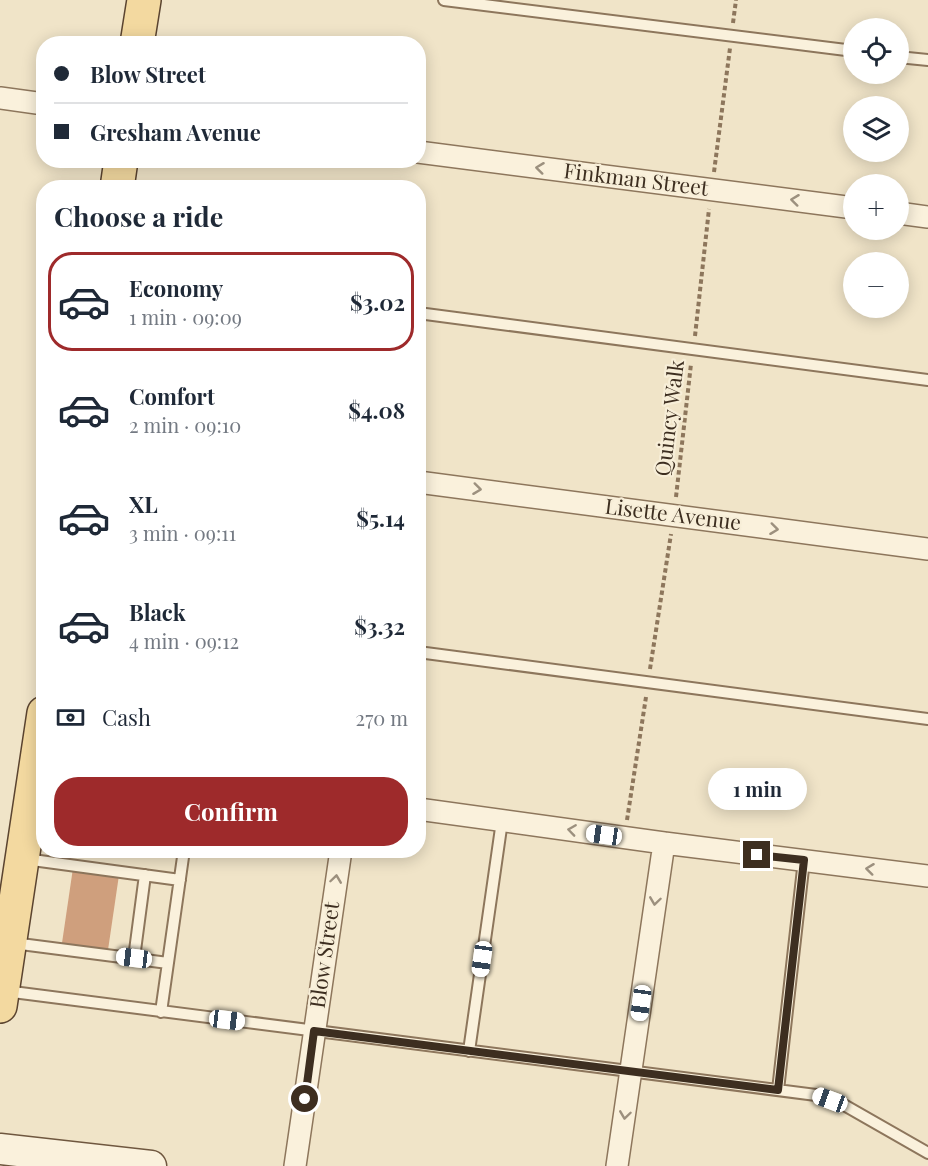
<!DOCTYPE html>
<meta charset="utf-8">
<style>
:root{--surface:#fff;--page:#f2f2f3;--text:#1f2937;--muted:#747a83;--line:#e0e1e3;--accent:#9e2a2b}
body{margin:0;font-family:"Playfair Display",serif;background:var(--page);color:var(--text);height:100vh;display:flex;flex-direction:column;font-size:22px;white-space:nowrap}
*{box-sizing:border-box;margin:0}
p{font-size:20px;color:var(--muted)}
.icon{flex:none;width:33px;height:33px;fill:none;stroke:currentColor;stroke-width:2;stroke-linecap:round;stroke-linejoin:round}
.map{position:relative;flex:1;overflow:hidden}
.side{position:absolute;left:36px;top:180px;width:390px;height:678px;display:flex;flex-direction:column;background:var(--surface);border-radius:24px;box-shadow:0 3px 15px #0003}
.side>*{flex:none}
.hud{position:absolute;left:36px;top:36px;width:390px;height:132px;border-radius:24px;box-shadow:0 3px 15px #0003;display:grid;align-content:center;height:132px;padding:0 18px;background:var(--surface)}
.fabs{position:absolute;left:843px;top:18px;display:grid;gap:12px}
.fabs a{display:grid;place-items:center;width:66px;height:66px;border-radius:50%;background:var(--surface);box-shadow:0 3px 15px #0003;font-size:30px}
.end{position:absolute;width:27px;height:27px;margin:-14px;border:8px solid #3d2e20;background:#fff;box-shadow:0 0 0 3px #fff}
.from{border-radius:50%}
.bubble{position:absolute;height:42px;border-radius:21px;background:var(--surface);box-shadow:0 3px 15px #0003;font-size:20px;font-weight:700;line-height:42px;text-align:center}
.car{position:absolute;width:18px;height:36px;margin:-18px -9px;border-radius:8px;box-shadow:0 0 4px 2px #0007;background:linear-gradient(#fff 24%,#345 0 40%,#fff 0 76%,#345 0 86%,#fff 0)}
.hud b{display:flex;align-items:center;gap:21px;height:57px;font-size:22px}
.hud b+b{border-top:2px solid var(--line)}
.hud i{width:15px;height:15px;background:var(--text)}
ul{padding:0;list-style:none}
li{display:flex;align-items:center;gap:18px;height:99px;margin:0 12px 9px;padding:0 6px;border:3px solid transparent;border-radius:24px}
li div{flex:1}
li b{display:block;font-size:22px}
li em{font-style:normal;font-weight:700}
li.selected{border-color:var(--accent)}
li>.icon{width:54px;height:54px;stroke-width:1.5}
h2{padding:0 18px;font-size:27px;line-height:72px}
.pay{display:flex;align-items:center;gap:15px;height:66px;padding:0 18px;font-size:22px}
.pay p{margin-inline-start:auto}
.action{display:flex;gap:12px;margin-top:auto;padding:12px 18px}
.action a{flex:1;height:69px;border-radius:24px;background:var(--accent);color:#fff;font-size:24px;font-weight:700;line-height:69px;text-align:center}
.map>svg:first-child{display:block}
</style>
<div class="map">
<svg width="928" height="1166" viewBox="0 0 928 1166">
<rect width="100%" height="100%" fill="#f0e4c8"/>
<path fill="#cf9f7d" d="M73 868 119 875 108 950 62 943Z"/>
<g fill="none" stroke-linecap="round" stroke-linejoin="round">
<g stroke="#8d765c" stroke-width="14">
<path id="lane" d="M444 0 854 51
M898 57 928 60
M418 313 928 380
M418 652 928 719
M25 859 180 880
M13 943 168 963
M134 958 145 875
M5 991 816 1095 844 1105 928 1153
M161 1012 184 850
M469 1051 502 821
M778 1090 804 860"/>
</g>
<g stroke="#8d765c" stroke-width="24">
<path id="street" d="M0 98 44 104
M418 152 854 208
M898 213 928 217
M418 482 928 549
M418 809 664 843 928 876
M295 1166 341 850
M617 1166 664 843"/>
</g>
<g stroke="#6f573f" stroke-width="33">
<path id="secondary" d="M0 1149 151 1166"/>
</g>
<g stroke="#5b4430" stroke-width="36">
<path id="primary" d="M137 44 144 0
M117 188 121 160
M0 1006 44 713"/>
</g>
<path stroke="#8d765c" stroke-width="4" stroke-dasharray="4.5 3" stroke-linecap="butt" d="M733 23 736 0
M714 172 730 48
M695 336 709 209
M676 497 691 364
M650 669 671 534
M627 820 646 697"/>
<use href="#lane" stroke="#faf1dc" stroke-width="10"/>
<use href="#street" stroke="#faf1dc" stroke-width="21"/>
<use href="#secondary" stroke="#faf1dc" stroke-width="30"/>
<use href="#primary" stroke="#f3d9a0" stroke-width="33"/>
</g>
<defs><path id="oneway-chevron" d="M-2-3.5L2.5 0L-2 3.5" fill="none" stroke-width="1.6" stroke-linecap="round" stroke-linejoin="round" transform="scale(1.5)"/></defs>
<g stroke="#9c907e">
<use href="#oneway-chevron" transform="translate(540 168) rotate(-173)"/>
<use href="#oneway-chevron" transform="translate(795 200) rotate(-173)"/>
<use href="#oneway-chevron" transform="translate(477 489) rotate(7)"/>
<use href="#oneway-chevron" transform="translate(774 529) rotate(7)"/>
<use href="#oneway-chevron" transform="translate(572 830) rotate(-172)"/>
<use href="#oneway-chevron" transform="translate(870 869) rotate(-173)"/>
<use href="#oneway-chevron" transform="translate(336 879) rotate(-82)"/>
<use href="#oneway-chevron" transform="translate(655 901) rotate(98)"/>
<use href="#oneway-chevron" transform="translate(625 1115) rotate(98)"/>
</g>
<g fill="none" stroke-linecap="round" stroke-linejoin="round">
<path stroke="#3d2e20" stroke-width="8" d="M305 1099 314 1031 778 1090 804 860 757 855"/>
</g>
<g text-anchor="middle" stroke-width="4.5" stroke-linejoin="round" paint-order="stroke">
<g font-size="21" fill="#3d2e20" stroke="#f7eed8">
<text transform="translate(636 180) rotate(7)" y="7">Finkman Street</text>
<text transform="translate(670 418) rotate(-83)" y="7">Quincy Walk</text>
<text transform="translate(673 515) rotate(7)" y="7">Lisette Avenue</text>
<text transform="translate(325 955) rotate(-82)" y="7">Blow Street</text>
</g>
</g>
</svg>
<div class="fabs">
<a><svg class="icon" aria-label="locate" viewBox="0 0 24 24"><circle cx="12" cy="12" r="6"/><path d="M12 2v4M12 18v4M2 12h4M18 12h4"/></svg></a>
<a><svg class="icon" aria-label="layers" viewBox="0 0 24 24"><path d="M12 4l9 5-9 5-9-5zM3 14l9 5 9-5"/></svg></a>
<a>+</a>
<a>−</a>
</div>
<i class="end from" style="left:305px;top:1099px"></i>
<i class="end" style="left:757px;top:855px"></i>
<div class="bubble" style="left:708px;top:768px;width:99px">1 min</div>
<i class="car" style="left:604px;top:835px;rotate:278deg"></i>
<i class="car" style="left:134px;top:958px;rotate:277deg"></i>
<i class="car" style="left:482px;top:959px;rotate:188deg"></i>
<i class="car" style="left:641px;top:1003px;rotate:188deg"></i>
<i class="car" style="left:227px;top:1020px;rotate:97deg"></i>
<i class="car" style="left:830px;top:1100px;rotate:290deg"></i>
<div class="hud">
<b><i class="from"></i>Blow Street</b>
<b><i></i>Gresham Avenue</b>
</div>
<section class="side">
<h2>Choose a ride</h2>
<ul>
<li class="selected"><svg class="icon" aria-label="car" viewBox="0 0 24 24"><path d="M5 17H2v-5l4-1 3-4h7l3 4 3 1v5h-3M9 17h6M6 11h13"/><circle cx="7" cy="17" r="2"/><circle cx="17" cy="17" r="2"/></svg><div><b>Economy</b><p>1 min · 09:09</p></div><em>$3.02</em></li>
<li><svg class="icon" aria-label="car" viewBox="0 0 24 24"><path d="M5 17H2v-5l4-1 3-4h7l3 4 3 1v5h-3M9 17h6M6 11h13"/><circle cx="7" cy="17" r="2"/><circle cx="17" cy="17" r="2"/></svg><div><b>Comfort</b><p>2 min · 09:10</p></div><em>$4.08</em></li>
<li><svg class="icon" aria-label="car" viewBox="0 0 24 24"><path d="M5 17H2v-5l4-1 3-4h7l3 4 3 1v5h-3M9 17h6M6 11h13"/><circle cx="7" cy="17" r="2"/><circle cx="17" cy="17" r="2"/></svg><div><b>XL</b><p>3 min · 09:11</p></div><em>$5.14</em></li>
<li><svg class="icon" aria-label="car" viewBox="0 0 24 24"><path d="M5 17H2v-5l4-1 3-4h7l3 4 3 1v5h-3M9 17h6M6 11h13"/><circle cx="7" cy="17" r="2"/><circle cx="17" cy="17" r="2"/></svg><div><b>Black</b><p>4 min · 09:12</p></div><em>$3.32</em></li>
</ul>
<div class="pay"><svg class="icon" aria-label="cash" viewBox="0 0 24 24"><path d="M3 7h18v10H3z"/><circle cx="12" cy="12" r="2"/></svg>Cash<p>270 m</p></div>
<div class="action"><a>Confirm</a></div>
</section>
</div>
